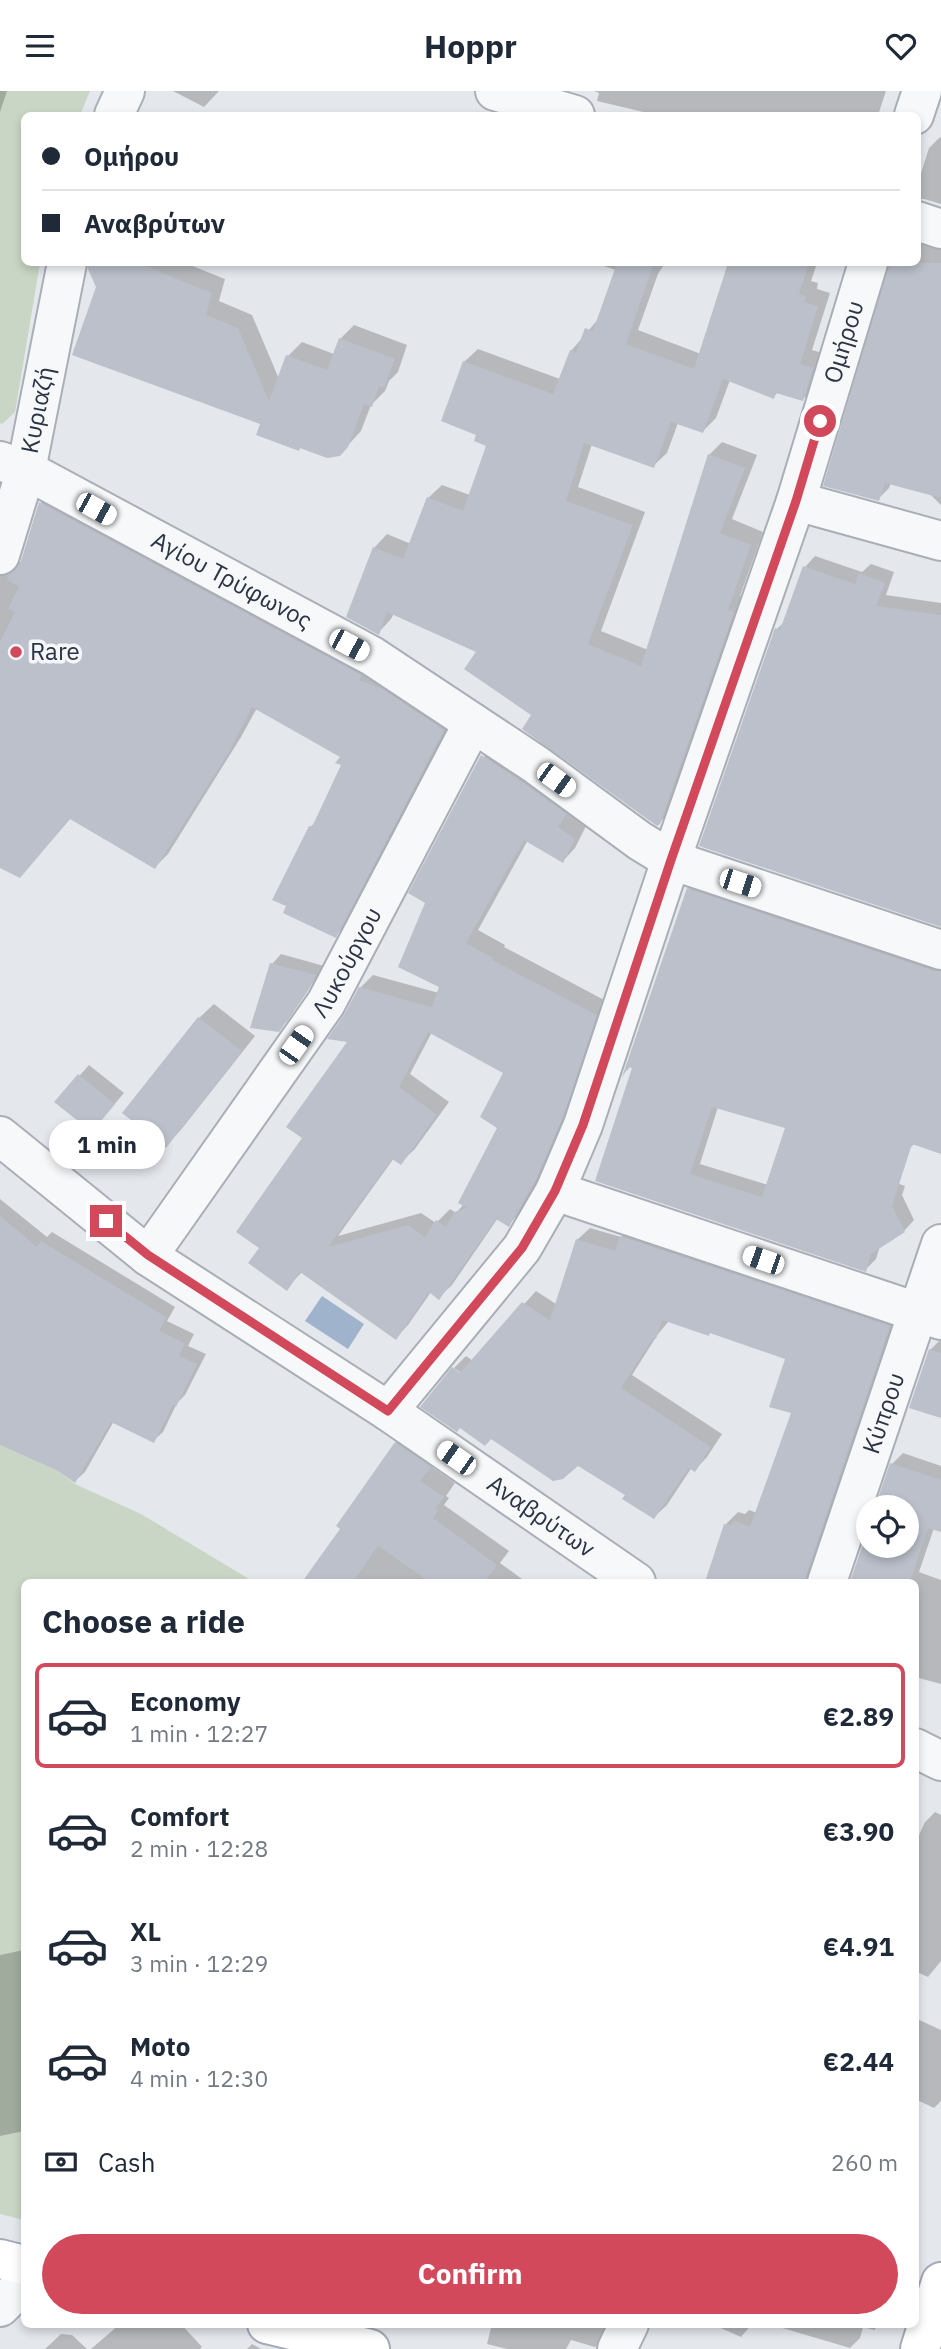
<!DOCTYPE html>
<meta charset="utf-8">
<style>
:root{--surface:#fff;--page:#f2f2f3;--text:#1f2937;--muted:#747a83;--line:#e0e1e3;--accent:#d1495b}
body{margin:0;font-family:"IBM Plex Sans",sans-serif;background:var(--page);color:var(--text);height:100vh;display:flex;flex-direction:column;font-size:26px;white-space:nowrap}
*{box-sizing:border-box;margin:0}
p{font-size:23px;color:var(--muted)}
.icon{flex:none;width:38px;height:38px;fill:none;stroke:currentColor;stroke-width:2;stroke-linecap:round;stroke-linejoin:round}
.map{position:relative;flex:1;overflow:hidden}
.panel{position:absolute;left:21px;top:1488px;width:898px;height:749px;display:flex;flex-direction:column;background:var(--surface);border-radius:10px;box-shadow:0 4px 10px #0003}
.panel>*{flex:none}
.banner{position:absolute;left:21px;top:21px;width:900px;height:154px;border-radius:10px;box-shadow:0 4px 10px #0003;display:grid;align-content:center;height:154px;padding:0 21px;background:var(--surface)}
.buttons{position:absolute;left:856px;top:1404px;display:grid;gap:14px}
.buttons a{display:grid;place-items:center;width:63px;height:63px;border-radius:50%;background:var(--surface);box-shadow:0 4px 10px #0003;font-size:35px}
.end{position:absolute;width:32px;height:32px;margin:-16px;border:9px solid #d1495b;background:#fff;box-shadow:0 0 0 4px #fff}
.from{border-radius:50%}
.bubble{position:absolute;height:49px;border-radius:24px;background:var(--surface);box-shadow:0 4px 10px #0003;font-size:23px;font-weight:700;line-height:49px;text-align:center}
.car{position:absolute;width:21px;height:42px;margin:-21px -10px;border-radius:9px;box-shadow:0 0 5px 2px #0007;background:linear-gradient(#fff 24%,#345 0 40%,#fff 0 76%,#345 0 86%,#fff 0)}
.banner b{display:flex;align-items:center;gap:24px;height:66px;font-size:26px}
.banner b+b{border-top:2px solid var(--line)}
.banner i{width:18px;height:18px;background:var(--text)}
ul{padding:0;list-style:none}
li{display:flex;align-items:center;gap:21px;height:105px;margin:0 14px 10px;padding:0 7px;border:4px solid transparent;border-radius:10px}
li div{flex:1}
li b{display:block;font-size:26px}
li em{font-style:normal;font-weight:700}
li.active{border-color:var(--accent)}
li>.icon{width:63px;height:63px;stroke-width:1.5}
h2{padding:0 21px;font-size:32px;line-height:84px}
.pay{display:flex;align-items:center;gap:18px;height:77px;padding:0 21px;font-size:26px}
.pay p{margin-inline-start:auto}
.action{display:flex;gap:14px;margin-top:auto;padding:14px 21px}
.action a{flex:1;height:80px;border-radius:42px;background:var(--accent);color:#fff;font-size:28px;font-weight:700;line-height:80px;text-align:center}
header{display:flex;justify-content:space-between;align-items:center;height:91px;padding:0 21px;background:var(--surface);font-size:32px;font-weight:700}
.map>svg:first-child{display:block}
</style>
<header><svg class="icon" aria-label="menu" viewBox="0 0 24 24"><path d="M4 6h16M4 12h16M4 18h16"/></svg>Hoppr<svg class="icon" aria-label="heart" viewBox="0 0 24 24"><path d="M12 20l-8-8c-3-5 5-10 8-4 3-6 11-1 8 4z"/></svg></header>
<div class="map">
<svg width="941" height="2258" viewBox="0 0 941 2258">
<rect width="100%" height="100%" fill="#e4e7ec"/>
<path fill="#c9d6c5" d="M0 0H90L80 24H24V172H40L15 321 2 333 0 332Z
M0 1354 58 1380 75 1393 141 1423 254 1491H24V2129L0 2123Z"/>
<path fill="#9fb4cc" d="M322 1205 364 1233 348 1258 305 1230Z"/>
<path fill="#0003" fill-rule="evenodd" d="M0 0H7L0 21Z
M173 0H219L204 16Z
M594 0H886L878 24H656L597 10 599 2Z
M940 46 941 47V113L924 108H917V95L929 57Z
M917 137 941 147V414L928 401 891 392 889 397 878 408 890 172H917Z
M90 172H185L225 188 219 210 252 224 279 288 288 265 302 251 334 263 340 248 354 234 407 254 398 281 389 290 385 300 371 314 361 340 339 364 262 332 98 196 90 178Z
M601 172H665L658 183 638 239 701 263 730 172H817L811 190 818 192 817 198 830 202 812 259 826 263 816 295 803 308 778 301 773 306 730 289 716 327 703 340 678 332 667 362 653 375 592 353 578 396 645 421 601 540 648 559 709 364 722 351 757 364 732 428 763 441 740 505 746 508 673 718 659 732 533 623 479 560 394 522 391 528 378 542 374 457 387 443 411 453 428 407 442 394 470 404 489 354 478 343 464 271 478 258 560 288 571 260 600 226 616 179 604 175Z
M54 399 457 625 349 831 335 845 310 736 317 730 343 674V665L257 617 241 646 168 763 155 776 71 727 20 785 0 775V467L7 472 22 471 41 412Z
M815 465 862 481 871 473 894 481 886 504 941 512V834L777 538 786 529 805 476Z
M496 653 578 710 569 723 586 735 575 757 563 770 528 749 478 839 505 854 504 856 608 911 548 1076 521 1121 509 1133 498 1127 452 1194 439 1206 431 1201 408 1234 396 1247 302 1181 287 1197 261 1157 305 1047 350 950 360 897 373 884 439 902 442 895 428 811 411 802 484 666ZM432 941 505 982 499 1037 464 1113 456 1122 450 1118 436 1132 421 1122 338 1145 394 1067 401 1071 414 1059 449 1011 410 983Z
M699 787 941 868V1061L915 1052 910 1057 838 1071 905 1095 902 1104 914 1129 904 1140 880 1155 876 1168 865 1179 597 1089 634 976 631 975 626 980 688 798ZM718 1016 787 1035 768 1094 700 1073Z
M281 863 324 875 288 929 278 939 272 873Z
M214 913 255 945 180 1040 166 1054 124 1022 199 927Z
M89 974 124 1002 101 1029 57 1010Z
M0 1108 47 1146 52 1141 175 1216 167 1230 194 1243 188 1255 206 1263 185 1304 177 1312 163 1341 153 1350 114 1330 85 1381 75 1390 59 1379 0 1352Z
M634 1133 902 1223 822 1491H709L726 1433 738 1421 745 1423 749 1419 757 1422 793 1321 787 1267 711 1241 669 1230 658 1243 632 1284 722 1343 707 1366 695 1379 692 1376 667 1414 654 1426 627 1403 454 1277 466 1265 473 1270 536 1200 556 1213 577 1149 590 1137 621 1146Z
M941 1248V1326L930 1259Z
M409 1340 442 1363 432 1376 455 1392 446 1405 449 1407 444 1414 509 1460 500 1472 522 1488 520 1491H304L342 1437 396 1352Z
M903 1362 941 1375V1440L934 1437 919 1481 941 1489V1593L915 1586V1491H852L868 1443V1454H906V1416L892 1373Z
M935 1721 941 1724V1870L928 1886 915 1880V1771L919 1764 915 1762V1753L925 1731Z
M24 1859V2040L0 2045V1864Z
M915 1927 941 1939V2010L934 2017 915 2008Z
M120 2233H181L202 2256 200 2258H91Z
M492 2233H613L609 2242 595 2256 571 2249 566 2258H507L487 2253Z
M752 2233 741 2246 714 2234 715 2233Z
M769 2233H880L874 2239 863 2236 860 2247 850 2257Z
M61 2243 72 2244 87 2258H45Z
M252 2253 261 2258H247Z"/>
<path fill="#bbc0ca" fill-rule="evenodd" d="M88 172H138L212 202 206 224 238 237 269 310 286 264 327 279 339 247 395 268 384 297 379 295 372 316 364 313 348 356 340 365 327 367 300 357 299 360 256 344 260 333 72 264 96 196 88 178Z
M617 172H654L626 253 694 278 728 172H809L799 203 806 205 804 211 818 215 800 273 813 277 803 310 776 302 774 308 723 288 703 342 671 331 654 377 584 352 566 410 633 434 588 553 641 575 708 363 745 377 720 442 751 454 728 519 734 521 660 733 657 735 522 638 531 624 464 578 476 561 387 521 379 544 346 526 373 456 403 468 427 406 463 420 486 355 474 350 476 344 441 330 463 270 553 303 570 259 576 261 585 237 593 240Z
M889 172H941V407L885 392 879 410 823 395Z
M39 411 361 584 359 589 381 597 444 639 336 847 283 822 286 815 272 809 309 735 312 736 341 674 335 672 340 666 252 616 229 661 155 778 70 728 20 787 0 777V551L15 521 8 518 19 495 7 489 8 484 15 479 21 470Z
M803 475 855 493 859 482 885 492 876 515 941 524V836L699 755 775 537 780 539Z
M481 664 522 691 567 723 558 736 575 748 563 772 524 749 466 852 493 867 492 869 597 924 563 1026 535 1090 509 1136 496 1128 439 1209 429 1201 396 1249 300 1181 287 1200 248 1172 259 1157 236 1141 302 1047 286 1036 347 951 327 948 345 922 359 896 432 916 439 896 398 876 425 812 408 802ZM428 941 503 982 480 1026 497 1037 458 1112 467 1117 454 1121 446 1136 436 1129 425 1146 408 1134 328 1156 392 1068 401 1074 437 1024 399 996Z
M687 797 934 880H941V1063L912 1053 892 1115 905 1141 871 1163 866 1181 595 1090 632 977 629 976 622 986ZM712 1016 785 1037 762 1106 690 1083Z
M270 872 316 884 307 901 279 941 250 937Z
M198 926 242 960 166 1057 122 1022Z
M78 983 115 1013 92 1041 54 1011Z
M0 1125 37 1156 41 1150 166 1226 159 1240 185 1252 179 1265 197 1273 176 1316 173 1314 154 1352 111 1331 75 1392 58 1380 0 1354Z
M620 1145 890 1235 806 1484V1491H705L724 1433 731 1434 735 1430 750 1436 791 1322 769 1316 785 1268 710 1242 709 1245 662 1229 656 1248 653 1247 621 1297 711 1356 695 1381 689 1377 654 1428 622 1408 625 1404 578 1375 563 1388 553 1390 491 1348 485 1355 460 1337 457 1341 420 1316 452 1276 460 1282 522 1211 550 1229 576 1148 615 1160Z
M929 1258 941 1262V1327L909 1317Z
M395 1351 431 1376 420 1390 444 1406 435 1418 438 1420 433 1427 497 1474 484 1491H430L378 1455 353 1491H302L340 1438 336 1435Z
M890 1372 941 1389V1441L928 1437 910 1491H850L868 1438V1454H906V1416H875Z"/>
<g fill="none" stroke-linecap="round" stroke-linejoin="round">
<g stroke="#a9aeb7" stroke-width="42">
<g id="minor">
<path d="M495 0 575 24"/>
<path d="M114 24 125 0"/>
<path d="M914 24 922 0"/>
<path d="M917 130 941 138"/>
<path id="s1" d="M0 370 26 379 372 565 535 673 640 750 671 769 941 859"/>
<path d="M796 410 941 450"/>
<path id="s2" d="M0 464 26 379 67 172"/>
<path id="s3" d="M0 1045 148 1165 388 1320 636 1491"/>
<path d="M555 1100 941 1229"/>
<path id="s4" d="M148 1165 326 912 473 632"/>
<path id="s5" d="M388 1320 522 1157 555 1100 583 1034 671 769 796 410 868 172"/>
<path id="s6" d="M827 1491 941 1153"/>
<path d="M915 1657 941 1670"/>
<path d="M0 2216 24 2192"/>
<path d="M617 2258 629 2233"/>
</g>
</g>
<g stroke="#a3abb8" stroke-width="42">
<path id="major" d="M0 2168 24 2174
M267 2233 370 2258
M920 2258 941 2191"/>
</g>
<use href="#minor" stroke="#f7f8fa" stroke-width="38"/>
<use href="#major" stroke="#fff" stroke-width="38"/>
</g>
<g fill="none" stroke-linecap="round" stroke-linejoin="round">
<path stroke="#d1495b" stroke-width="9" d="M106 1130 148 1164 388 1320 522 1157 555 1100 583 1034 671 769 796 410 820 330"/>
</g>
<circle fill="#d1495b" stroke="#f4f6f9" stroke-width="2.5" cx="16" cy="561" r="7"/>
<g text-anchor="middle" stroke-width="7" stroke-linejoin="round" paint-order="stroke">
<g font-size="24" fill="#2b3445" stroke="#f4f6f9">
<text dy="8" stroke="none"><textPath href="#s5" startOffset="1174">Ομήρου</textPath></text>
<text dy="8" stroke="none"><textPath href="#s2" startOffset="150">Κυριαζή</textPath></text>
<text dy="8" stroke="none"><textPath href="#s1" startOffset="261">Αγίου Τρύφωνος</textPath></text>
<text dy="8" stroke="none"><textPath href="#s4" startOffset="355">Λυκούργου</textPath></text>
<text dy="8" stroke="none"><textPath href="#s6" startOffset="178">Κύπρου</textPath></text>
<text dy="8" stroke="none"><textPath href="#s3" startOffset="662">Αναβρύτων</textPath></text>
</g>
<g font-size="24" fill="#2b3445" stroke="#f4f6f9" text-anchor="start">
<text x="30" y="569">Rare</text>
</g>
</g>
</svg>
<div class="buttons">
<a><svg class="icon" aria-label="locate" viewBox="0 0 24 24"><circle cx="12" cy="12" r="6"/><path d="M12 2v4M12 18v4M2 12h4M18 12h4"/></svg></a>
</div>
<i class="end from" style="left:820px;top:330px"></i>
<i class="end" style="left:106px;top:1130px"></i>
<div class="bubble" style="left:49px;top:1029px;width:116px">1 min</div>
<i class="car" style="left:96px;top:418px;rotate:119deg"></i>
<i class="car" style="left:349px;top:554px;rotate:118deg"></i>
<i class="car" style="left:556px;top:689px;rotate:126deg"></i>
<i class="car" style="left:740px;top:792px;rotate:108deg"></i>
<i class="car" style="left:296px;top:954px;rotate:35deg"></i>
<i class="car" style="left:763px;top:1169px;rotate:289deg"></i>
<i class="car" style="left:456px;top:1367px;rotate:305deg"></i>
<div class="banner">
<b><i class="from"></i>Ομήρου</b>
<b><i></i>Αναβρύτων</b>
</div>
<section class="panel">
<h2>Choose a ride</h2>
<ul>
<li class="active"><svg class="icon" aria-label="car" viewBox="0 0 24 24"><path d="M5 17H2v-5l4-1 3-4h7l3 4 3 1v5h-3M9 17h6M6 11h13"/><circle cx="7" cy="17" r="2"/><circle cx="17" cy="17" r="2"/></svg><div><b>Economy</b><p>1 min · 12:27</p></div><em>€2.89</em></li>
<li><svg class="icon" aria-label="car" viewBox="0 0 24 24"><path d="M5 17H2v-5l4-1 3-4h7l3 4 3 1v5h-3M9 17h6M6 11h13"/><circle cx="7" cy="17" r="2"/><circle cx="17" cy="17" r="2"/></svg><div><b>Comfort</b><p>2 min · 12:28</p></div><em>€3.90</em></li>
<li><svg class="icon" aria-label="car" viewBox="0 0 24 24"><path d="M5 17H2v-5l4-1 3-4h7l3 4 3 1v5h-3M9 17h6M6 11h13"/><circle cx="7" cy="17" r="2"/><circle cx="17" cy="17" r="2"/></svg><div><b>XL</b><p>3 min · 12:29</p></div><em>€4.91</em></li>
<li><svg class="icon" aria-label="car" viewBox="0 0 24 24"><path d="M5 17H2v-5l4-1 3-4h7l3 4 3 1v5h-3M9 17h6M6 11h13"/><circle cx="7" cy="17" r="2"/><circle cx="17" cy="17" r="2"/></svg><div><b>Moto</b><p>4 min · 12:30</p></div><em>€2.44</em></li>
</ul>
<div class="pay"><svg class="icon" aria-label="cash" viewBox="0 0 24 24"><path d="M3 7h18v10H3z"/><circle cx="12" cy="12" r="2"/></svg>Cash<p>260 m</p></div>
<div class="action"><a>Confirm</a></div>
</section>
</div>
